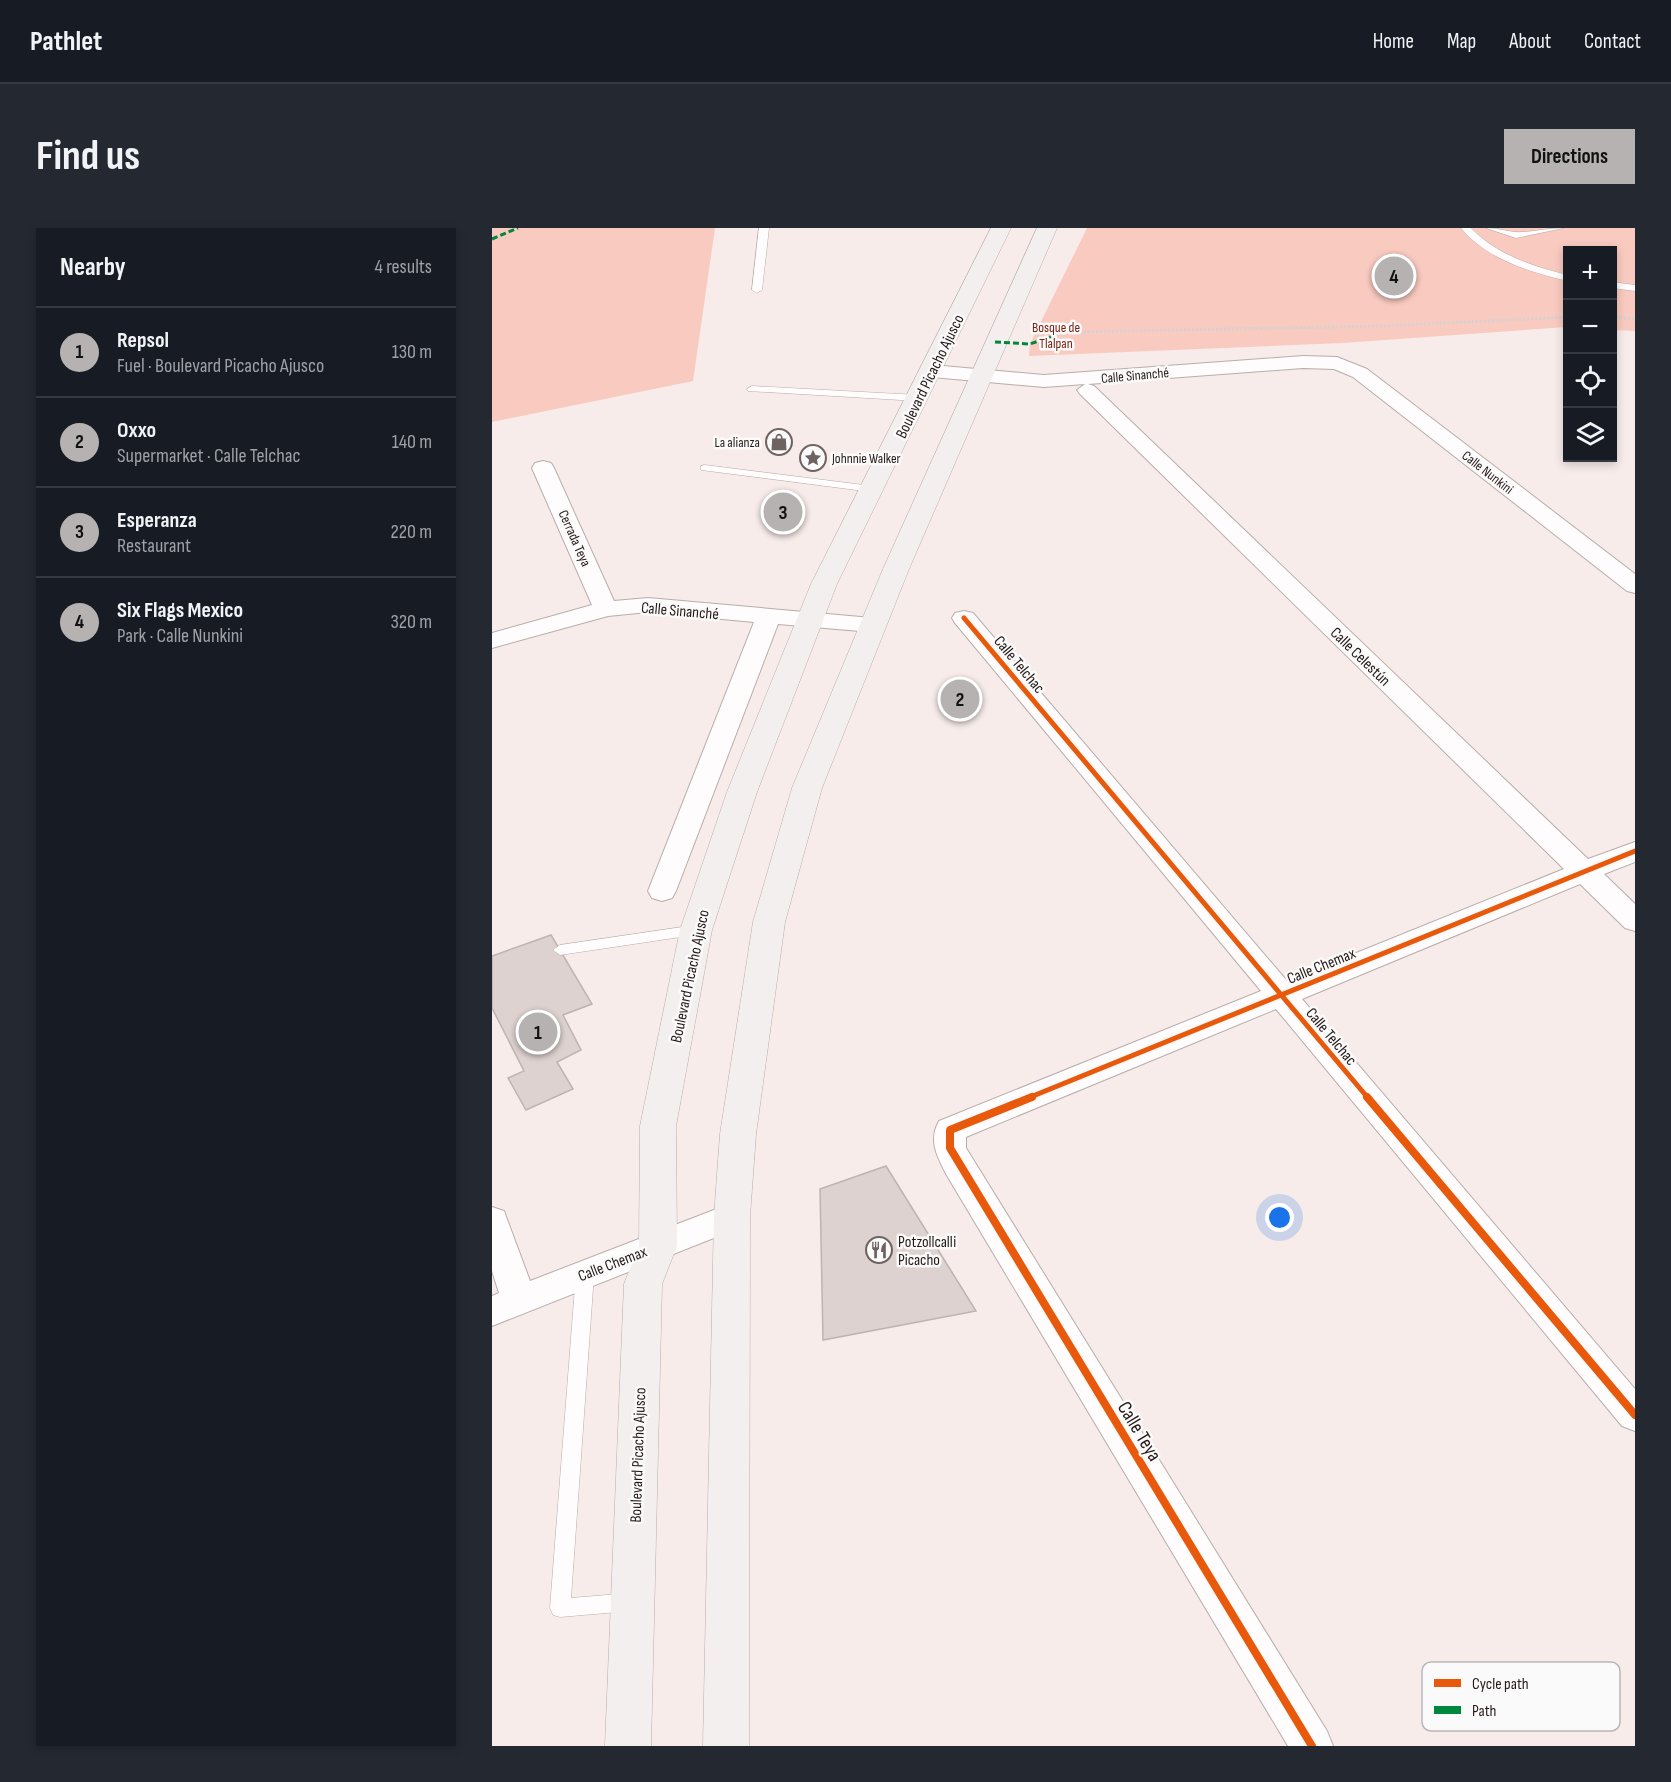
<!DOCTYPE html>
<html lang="en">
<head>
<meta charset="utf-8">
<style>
	body { margin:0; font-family:"Sofia Sans Condensed",sans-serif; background:#242831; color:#f1f3f6 }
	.controls { position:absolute; right:18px; top:18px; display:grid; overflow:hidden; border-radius:0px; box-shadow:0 3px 9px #0003 }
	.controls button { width:54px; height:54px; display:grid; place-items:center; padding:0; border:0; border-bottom:2px solid #363941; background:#171b24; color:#f1f3f6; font:30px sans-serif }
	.you { position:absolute; left:788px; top:990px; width:21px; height:21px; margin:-15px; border:4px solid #fff; border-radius:50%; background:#1a73e8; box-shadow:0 0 0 9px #1a73e833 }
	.badge { display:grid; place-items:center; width:39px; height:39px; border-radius:50%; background:#b6b2b2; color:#111; font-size:20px; font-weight:700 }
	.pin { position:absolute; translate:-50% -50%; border:3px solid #fff; box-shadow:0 2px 6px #0006 }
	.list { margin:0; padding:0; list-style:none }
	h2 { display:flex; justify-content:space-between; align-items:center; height:78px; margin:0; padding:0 24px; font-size:26px }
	h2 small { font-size:20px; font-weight:400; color:#9ea1a6 }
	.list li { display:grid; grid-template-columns:39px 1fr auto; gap:18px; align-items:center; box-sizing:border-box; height:90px; padding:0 24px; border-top:2px solid #363941 }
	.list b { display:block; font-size:22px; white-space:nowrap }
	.list p { margin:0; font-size:20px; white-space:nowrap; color:#9ea1a6 }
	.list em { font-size:20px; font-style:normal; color:#9ea1a6 }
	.icon { flex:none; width:33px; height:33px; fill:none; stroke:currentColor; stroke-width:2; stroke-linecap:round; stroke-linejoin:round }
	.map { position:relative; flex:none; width:1143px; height:1518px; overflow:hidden; border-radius:0px }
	header { display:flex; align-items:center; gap:36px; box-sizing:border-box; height:84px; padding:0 30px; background:#171b24; border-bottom:2px solid #363941 }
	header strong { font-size:28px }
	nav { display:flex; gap:33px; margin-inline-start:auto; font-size:21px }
	.intro { display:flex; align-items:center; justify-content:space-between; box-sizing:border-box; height:144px; padding:0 36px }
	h1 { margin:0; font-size:42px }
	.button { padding:15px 27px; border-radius:0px; background:#b6b2b2; color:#111; font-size:21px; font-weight:700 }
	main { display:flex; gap:36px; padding:0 36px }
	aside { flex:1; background:#171b24; border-radius:0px; box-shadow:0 3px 9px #0003 }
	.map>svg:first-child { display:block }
	.green { fill:#f9cac0 }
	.building { fill:#ddd2cf; stroke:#beb3b1; stroke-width:1.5 }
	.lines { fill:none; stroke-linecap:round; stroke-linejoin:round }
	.service-casing { stroke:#b8adaa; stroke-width:1 }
	.minor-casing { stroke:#b8adaa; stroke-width:2 }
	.secondary-casing { stroke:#b8adaa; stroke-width:1 }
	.path { stroke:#d4d1d0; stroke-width:3; stroke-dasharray:2 2; stroke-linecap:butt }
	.service { fill:#fefcfc; fill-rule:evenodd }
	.minor { fill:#fefcfc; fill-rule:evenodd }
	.secondary { fill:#f4efef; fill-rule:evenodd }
	.quiet { stroke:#00873e; stroke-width:3; stroke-dasharray:6 3; stroke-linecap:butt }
	.cycleway-far1-casing { stroke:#fafafa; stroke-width:9 }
	.cycleway-casing { stroke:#fafafa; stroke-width:11 }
	.cycleway-far1 { stroke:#e8590c; stroke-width:5 }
	.cycleway { stroke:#e8590c; stroke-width:8 }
	.labels { text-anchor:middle; stroke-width:5; stroke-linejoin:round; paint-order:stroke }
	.far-park-label { font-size:14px; fill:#772213; stroke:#fafafa }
	.far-street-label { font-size:14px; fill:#251917; stroke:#fafafa }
	.far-poi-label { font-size:14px; fill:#251917; stroke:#fafafa; text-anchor:end }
	.street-label { font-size:16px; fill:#251917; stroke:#fafafa }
	.poi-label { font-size:16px; fill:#251917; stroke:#fafafa; text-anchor:start }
	.near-street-label { font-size:20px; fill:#251917; stroke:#fafafa }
	.key { fill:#fafafa; stroke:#bab6b6; stroke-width:1.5 }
	.key-label { font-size:16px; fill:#251917 }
</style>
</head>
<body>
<header>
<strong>Pathlet</strong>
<nav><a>Home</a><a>Map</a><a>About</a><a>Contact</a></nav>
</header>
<div class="intro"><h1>Find us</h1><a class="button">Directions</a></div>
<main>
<aside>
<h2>Nearby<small>4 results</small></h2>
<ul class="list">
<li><span class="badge">1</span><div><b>Repsol</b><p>Fuel · Boulevard Picacho Ajusco</p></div><em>130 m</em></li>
<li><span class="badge">2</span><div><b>Oxxo</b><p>Supermarket · Calle Telchac</p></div><em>140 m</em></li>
<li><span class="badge">3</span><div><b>Esperanza</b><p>Restaurant</p></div><em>220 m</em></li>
<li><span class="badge">4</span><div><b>Six Flags Mexico</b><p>Park · Calle Nunkini</p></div><em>320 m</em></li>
</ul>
</aside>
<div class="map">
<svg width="1143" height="1518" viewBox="0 0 1143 1518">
	<rect width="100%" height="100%" fill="#f7ece9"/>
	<g class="green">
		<path d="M0 0H223L201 153 0 194Z"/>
		<path d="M595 0H1143V103L1121 102 1120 22H1076L1075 99 850 115 537 128 538 116Z"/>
	</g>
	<g class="building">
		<path d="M59 707 100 776 71 787 89 822 65 834 81 861 34 882 16 850 32 843 0 780V728Z"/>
		<path d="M394 938 484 1083 331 1112 328 961Z"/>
	</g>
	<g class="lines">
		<defs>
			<g id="service">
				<path d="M267 0H277L270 62 265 65 260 62Z"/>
				<path d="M969 0H979C1003 26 1042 39 1076 47V53C1038 44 994 31 969 0Z"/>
				<path d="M994 0C1005 0 1013 3 1023 4 1034 5 1057 0 1072 0L1024 10Z"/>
				<path d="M1120 54 1143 57V63L1120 60Z"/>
				<path d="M260 158 426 167 431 170 426 173 256 163 255 161Z"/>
				<path d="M213 237 380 258 386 261 380 264 209 242V238Z"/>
				<path d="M204 697 209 698 211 702 209 706 68 727 61 722 68 717Z"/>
				<path d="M93 1039 99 1041 102 1046 79 1370 138 1365 145 1367 148 1374 145 1381 138 1383 68 1389 61 1387 58 1380 84 1046 87 1041Z"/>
			</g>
			<g id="minor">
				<path d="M811 128 845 129 875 141 1143 346V365L1135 363 861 149 842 141 811 140 596 156 602 158 1096 631 1143 614V634L1112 646 1143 676V703L1133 700 1088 656 810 771 1143 1161V1203L1130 1198 784 781 474 909V920L835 1503 841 1518H796L454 946C445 928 436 912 447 893L769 763 463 395 460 390 463 385 472 383 481 385 795 753 1072 641 588 166 585 162 593 156 552 159 440 149 433 147 430 143 433 139 440 137 552 147Z"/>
				<path d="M51 233 59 235 62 240 122 373 156 370 380 390 389 392 392 397 389 402 380 404 286 396 184 663 180 670 170 673 160 670 156 663 262 394 156 384 116 388 0 420V405L100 377 40 240 43 235Z"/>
				<path d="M240 975 252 978 257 988 252 998 0 1098V1068L7 1065 0 1043V979L12 983 38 1053Z"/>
			</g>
			<g id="secondary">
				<path d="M499 0H519L345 356 265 564 220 702 184 898 185 1018 170 1056 159 1518H113L132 1056 147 1018 148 898 188 702 235 564 319 356Z"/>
				<path d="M545 0H565L417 341 330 560 293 694 264 906 258 988 257 1518H211L222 988 228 906 261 694 300 560 391 341Z"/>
			</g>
		</defs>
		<use href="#service" class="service-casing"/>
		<use href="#minor" class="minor-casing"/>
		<use href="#secondary" class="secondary-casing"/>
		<g class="path">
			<path d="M1120 89 1143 91"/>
			<path d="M564 107 579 104 890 98 1076 89"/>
		</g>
		<use href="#service" class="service"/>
		<use href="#minor" class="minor"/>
		<use href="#secondary" class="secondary"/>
		<g class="quiet">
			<path d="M0 11 26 0"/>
			<path d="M503 114 538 116 564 107"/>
		</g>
		<defs>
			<g id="cycleway-far1">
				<path d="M472 390 876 870"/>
				<path d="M536 870 1143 623"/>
			</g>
			<g id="cycleway">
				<path d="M540 869 458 902V920L820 1518"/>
				<path d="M875 869 1143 1187"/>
			</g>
		</defs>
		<use href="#cycleway-far1" class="cycleway-far1-casing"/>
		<use href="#cycleway" class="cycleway-casing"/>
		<use href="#cycleway-far1" class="cycleway-far1"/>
		<use href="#cycleway" class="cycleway"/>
	</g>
	<defs>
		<symbol id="shop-ring" viewBox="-11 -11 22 22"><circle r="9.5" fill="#fafafa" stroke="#6e6360" stroke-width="1.5"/><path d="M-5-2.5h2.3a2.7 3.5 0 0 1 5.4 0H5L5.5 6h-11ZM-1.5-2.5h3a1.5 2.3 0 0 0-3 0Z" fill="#6e6360"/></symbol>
		<symbol id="sight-ring" viewBox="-11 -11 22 22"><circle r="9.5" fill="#fafafa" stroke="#6e6360" stroke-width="1.5"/><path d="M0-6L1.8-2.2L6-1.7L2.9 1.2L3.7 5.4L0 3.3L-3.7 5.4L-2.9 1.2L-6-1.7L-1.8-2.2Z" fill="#6e6360"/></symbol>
		<symbol id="restaurant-ring" viewBox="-11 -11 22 22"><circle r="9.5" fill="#fafafa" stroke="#6e6360" stroke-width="1.5"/><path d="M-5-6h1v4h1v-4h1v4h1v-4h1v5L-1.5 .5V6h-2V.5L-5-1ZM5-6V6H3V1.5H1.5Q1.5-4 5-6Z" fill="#6e6360"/></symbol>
	</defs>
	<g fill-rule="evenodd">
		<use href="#shop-ring" x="272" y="199" width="30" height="30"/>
		<use href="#sight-ring" x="306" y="215" width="30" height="30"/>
		<use href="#restaurant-ring" x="372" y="1007" width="30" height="30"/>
	</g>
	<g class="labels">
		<g class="far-park-label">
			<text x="564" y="104">Bosque de<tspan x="564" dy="16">Tlalpan</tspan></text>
		</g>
		<g class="far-street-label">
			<text transform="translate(643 147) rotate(-5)" y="5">Calle Sinanché</text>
			<text transform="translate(996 244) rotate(38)" y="5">Calle Nunkini</text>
			<text transform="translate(83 310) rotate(66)" y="5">Cerrada Teya</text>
		</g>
		<g class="far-poi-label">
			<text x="268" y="219">La alianza</text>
			<text x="340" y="235" text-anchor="start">Johnnie Walker</text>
		</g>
		<g class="street-label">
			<text transform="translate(437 148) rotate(-64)" y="6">Boulevard Picacho Ajusco</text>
			<text transform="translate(188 382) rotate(5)" y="6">Calle Sinanché</text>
			<text transform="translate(869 428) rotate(44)" y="6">Calle Celestún</text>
			<text transform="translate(528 436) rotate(50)" y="6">Calle Telchac</text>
			<text transform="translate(829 737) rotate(-22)" y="6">Calle Chemax</text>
			<text transform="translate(197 748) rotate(-78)" y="6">Boulevard Picacho Ajusco</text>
			<text transform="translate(840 808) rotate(50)" y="6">Calle Telchac</text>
			<text transform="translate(120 1035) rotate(-21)" y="6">Calle Chemax</text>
			<text transform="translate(145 1227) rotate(-88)" y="6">Boulevard Picacho Ajusco</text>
		</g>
		<g class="poi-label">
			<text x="406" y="1019">Potzollcalli<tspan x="406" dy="18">Picacho</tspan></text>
		</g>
		<g class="near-street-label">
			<text transform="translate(648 1203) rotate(59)" y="7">Calle Teya</text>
		</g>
	</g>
	<rect x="930" y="1434" width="198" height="69" rx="9" class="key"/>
	<rect x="942" y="1451" width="27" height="8" fill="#e8590c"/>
	<rect x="942" y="1478" width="27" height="8" fill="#00873e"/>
	<g class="key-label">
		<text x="980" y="1461">Cycle path</text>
		<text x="980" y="1488">Path</text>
	</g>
</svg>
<div class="controls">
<button>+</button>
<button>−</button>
<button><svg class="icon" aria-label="locate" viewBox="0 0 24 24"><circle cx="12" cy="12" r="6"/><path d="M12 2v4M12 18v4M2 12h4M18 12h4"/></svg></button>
<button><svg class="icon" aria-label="layers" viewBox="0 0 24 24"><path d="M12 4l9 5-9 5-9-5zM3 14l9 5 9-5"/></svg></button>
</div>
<div class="you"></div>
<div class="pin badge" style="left:46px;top:804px">1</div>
<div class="pin badge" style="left:468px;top:471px">2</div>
<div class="pin badge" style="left:291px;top:284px">3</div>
<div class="pin badge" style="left:902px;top:48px">4</div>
</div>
</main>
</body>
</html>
